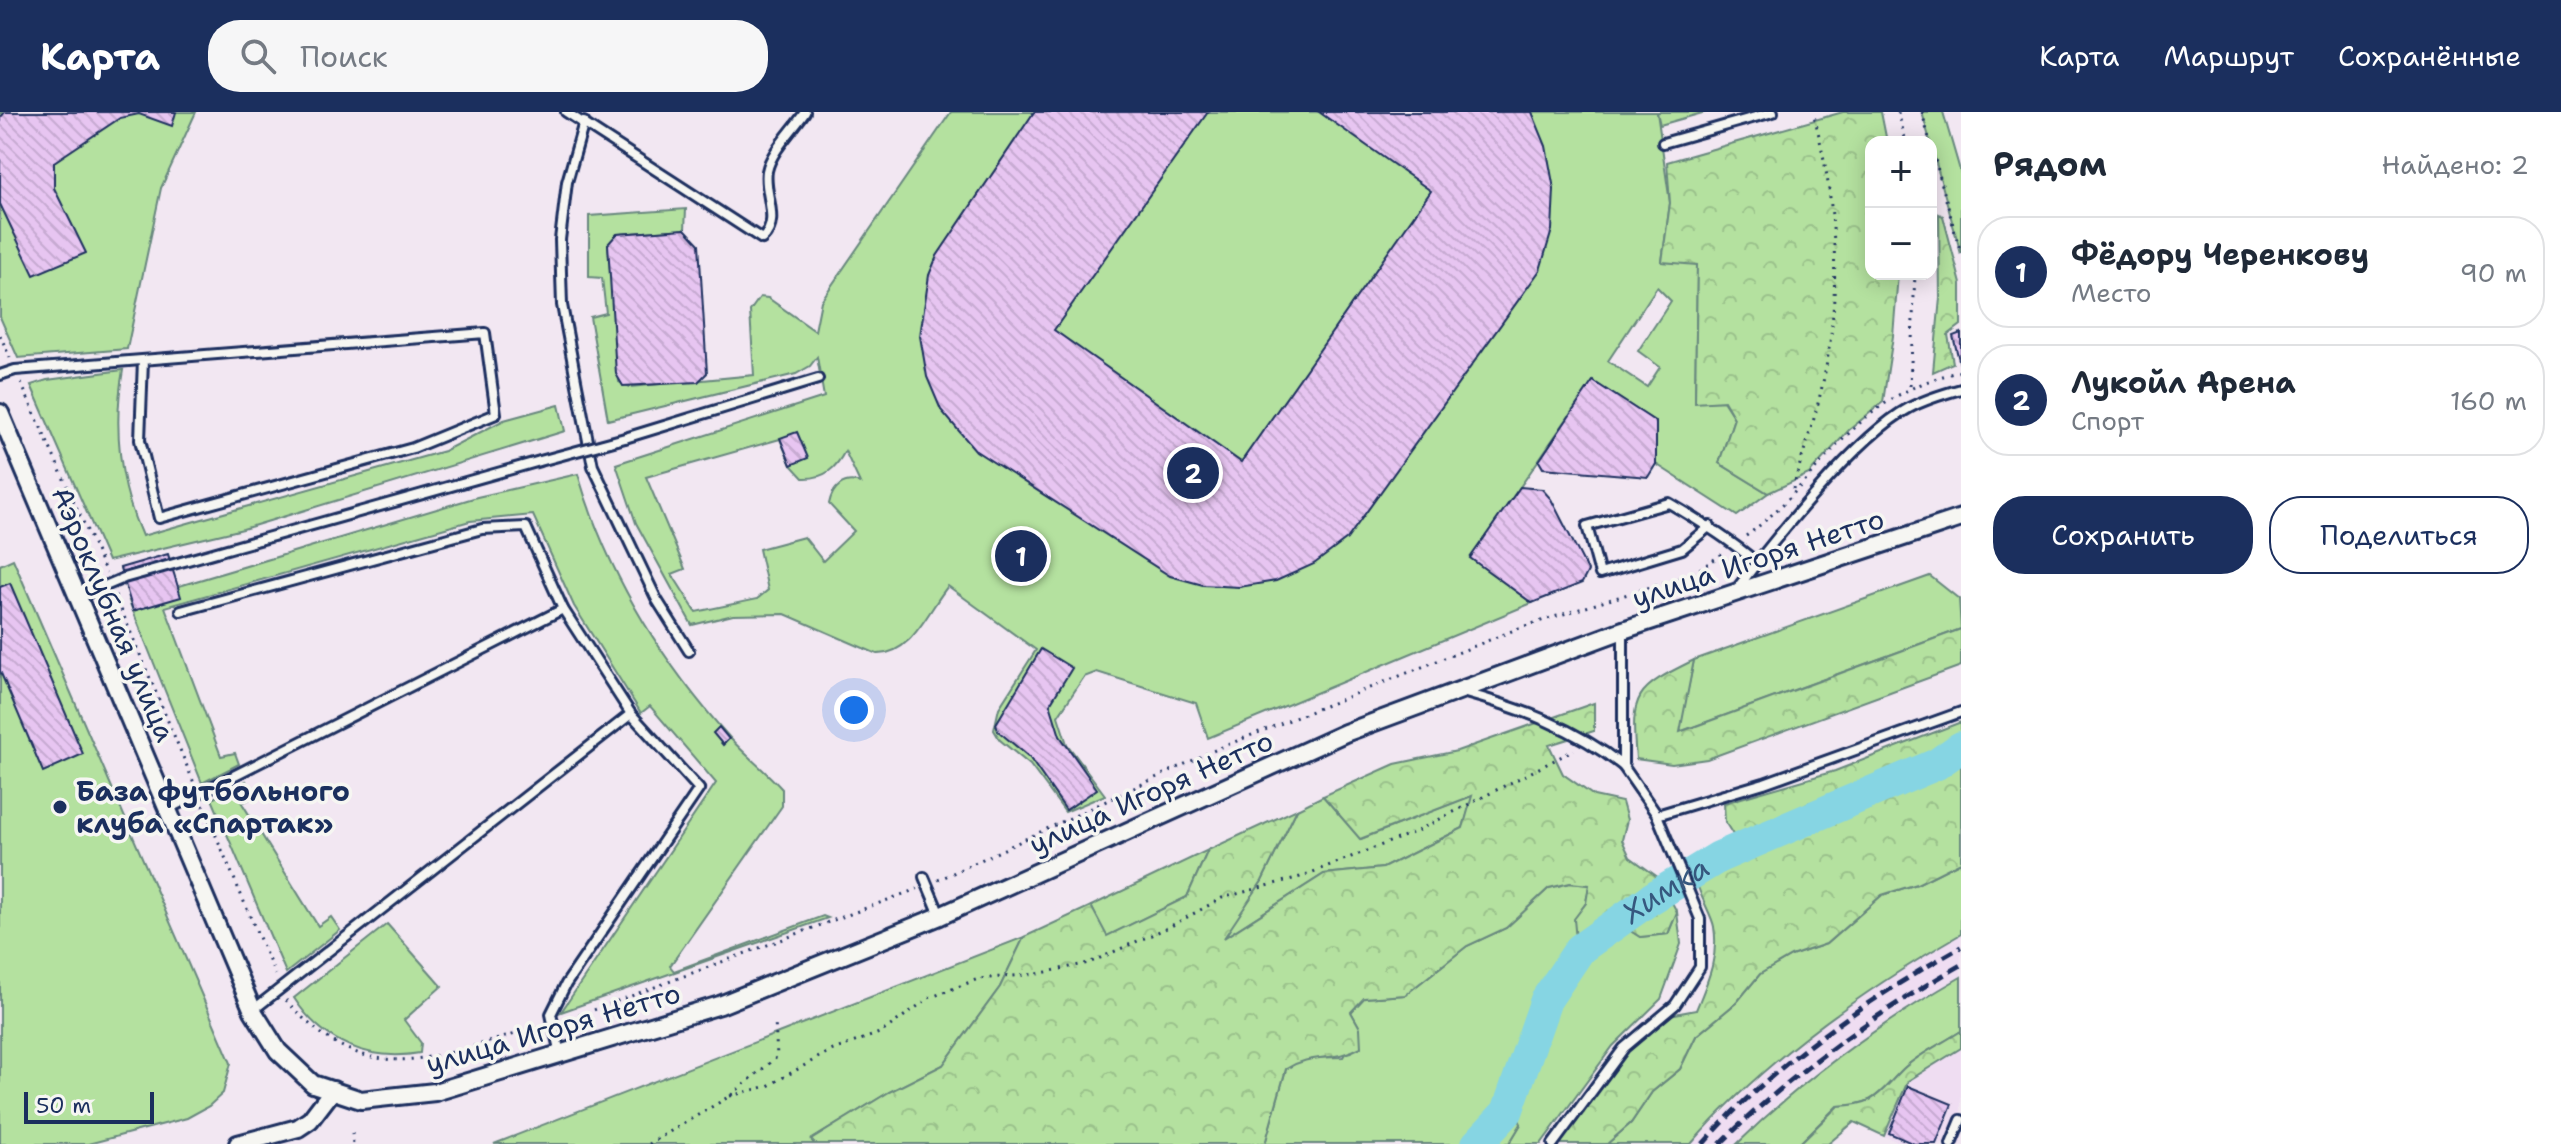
<!DOCTYPE html>
<html lang="ru">
<head>
<meta charset="utf-8">
<style>
	body { margin:0; font-family:"Shantell Sans",sans-serif; background:#f6f6f7; color:#1f2937 }
	.controls { position:absolute; right:24px; top:24px; display:grid; overflow:hidden; border-radius:16px; box-shadow:0 4px 20px #0003 }
	.controls button { width:72px; height:72px; display:grid; place-items:center; padding:0; border:0; border-bottom:2px solid #e0e1e3; background:#fff; color:#1f2937; font:40px sans-serif }
	.scale { position:absolute; left:24px; bottom:20px; width:130px; box-sizing:border-box; padding-left:8px; border:4px solid #1b2f5e; border-top:0; font-size:22px; line-height:28px; white-space:nowrap; color:#1b2f5e; -webkit-text-stroke:6px #f6f6f2; paint-order:stroke }
	.you { position:absolute; left:854px; top:598px; width:28px; height:28px; margin:-20px; border:6px solid #fff; border-radius:50%; background:#1a73e8; box-shadow:0 0 0 12px #1a73e833 }
	.badge { display:grid; place-items:center; width:52px; height:52px; border-radius:50%; background:#1b2f5e; color:#fff; font-size:26px; font-weight:700 }
	.pin { position:absolute; translate:-50% -50%; border:4px solid #fff; box-shadow:0 2px 8px #0006 }
	.list { margin:0; padding:0; list-style:none }
	h2 { display:flex; justify-content:space-between; align-items:center; height:104px; margin:0; padding:0 32px; font-size:34px }
	h2 small { font-size:26px; font-weight:400; color:#747a83 }
	.list li { display:grid; grid-template-columns:52px 1fr auto; gap:24px; align-items:center; box-sizing:border-box; height:112px; margin:0 16px 16px; padding:0 16px; border:2px solid #e0e1e3; border-radius:32px }
	.list b { display:block; font-size:30px; white-space:nowrap }
	.list p { margin:0; font-size:26px; white-space:nowrap; color:#747a83 }
	.list em { font-size:26px; font-style:normal; color:#747a83 }
	.actions { display:flex; gap:16px; padding:24px 32px }
	.actions a { flex:1; padding:18px 0; border:2px solid #1b2f5e; border-radius:32px; text-align:center; font-size:28px; color:#1b2f5e }
	.actions .main { background:#1b2f5e; color:#fff }
	.icon { flex:none; width:44px; height:44px; fill:none; stroke:currentColor; stroke-width:2; stroke-linecap:round; stroke-linejoin:round }
	.map { position:relative; flex:none; width:1961px; height:1032px; overflow:hidden }
	header { display:flex; align-items:center; gap:48px; box-sizing:border-box; height:112px; padding:0 40px; background:#1b2f5e; color:#fff }
	header strong { font-size:38px }
	nav { display:flex; gap:44px; margin-inline-start:auto; font-size:28px }
	.search { width:560px; height:72px; background:#f6f6f7; display:flex; align-items:center; gap:20px; box-sizing:border-box; padding:0 28px; border-radius:32px; color:#747a83; font-size:30px }
	main { display:flex }
	aside { flex:1; background:#fff }
	.map>svg:first-child { display:block }
	.built { fill:#efddf2 }
	.green { fill:#b4e19f; stroke:#68887e; stroke-width:2; fill-rule:evenodd }
	.forest { fill:url(#forest-crowns); stroke:#68887e; stroke-width:2 }
	.lines { fill:none; stroke-linecap:round; stroke-linejoin:round }
	.river { stroke:#86d5e3; stroke-width:32 }
	.building { fill:url(#building-back-hatch); stroke:#1b2f5e; stroke-width:2 }
	.service-casing { stroke:#1b2f5e; stroke-width:14 }
	.minor-casing { stroke:#1b2f5e; stroke-width:22 }
	.path { stroke:#1b2f5e; stroke-width:3; stroke-dasharray:2 6; stroke-linecap:butt }
	.service { stroke:#f6f6f2; stroke-width:8 }
	.minor { stroke:#f6f6f2; stroke-width:16 }
	.rail { stroke:#1b2f5e; stroke-width:5; stroke-dasharray:12 6; stroke-linecap:butt }
	.service-bridge-casing { stroke:#1b2f5e; stroke-width:14; stroke-linecap:butt }
	.service-bridge { stroke:#f6f6f2; stroke-width:8 }
	.poi-dot { fill:#1b2f5e; stroke:#f6f6f2; stroke-width:3 }
	.labels { text-anchor:middle; stroke-width:7; stroke-linejoin:round; paint-order:stroke }
	.street-label { font-size:28px; fill:#1b2f5e; stroke:#f6f6f2 }
	.poi-label { font-size:28px; font-weight:bold; fill:#1b2f5e; stroke:#f6f6f2; text-anchor:start }
	.water-label { font-size:30px; font-style:italic; fill:#36587f; stroke:#f6f6f2 }
</style>
</head>
<body>
<header>
<strong>Карта</strong>
<div class="search"><svg class="icon" aria-label="search" viewBox="0 0 24 24"><circle cx="10" cy="10" r="6"/><path d="M15 15l6 6"/></svg>Поиск</div>
<nav><a>Карта</a><a>Маршрут</a><a>Сохранённые</a></nav>
</header>
<main>
<div class="map">
<svg width="1961" height="1032" viewBox="0 0 1961 1032">
	<defs>
		<pattern id="forest-crowns" width="20" height="18" patternUnits="userSpaceOnUse" patternTransform="scale(2)"><rect width="20" height="18" fill="#b4e19f"/><path d="M2 6a3 3 0 1 1 6 0M12 15a3 3 0 1 1 6 0" fill="none" stroke="#9ac18b"/></pattern>
		<pattern id="building-back-hatch" width="6" height="6" patternUnits="userSpaceOnUse" patternTransform="scale(2)"><rect width="6" height="6" fill="#e7c5f1"/><path d="M-1 5l2 2M0 0l6 6M5-1l2 2" fill="none" stroke="#c6aad1"/></pattern>
	</defs>
	<rect width="100%" height="100%" fill="#f2e7f2"/>
	<filter id="ink" filterUnits="userSpaceOnUse"><feTurbulence type="fractalNoise" baseFrequency=".0125" numOctaves="2"/><feDisplacementMap in="SourceGraphic" scale="16" xChannelSelector="R" yChannelSelector="G"/><feConvolveMatrix kernelMatrix="1 2 1 2 8 2 1 2 1" color-interpolation-filters="sRGB"/></filter>
	<g filter="url(#ink)">
		<g class="built">
			<path d="M1961 822V865L1855 932 1787 982 1737 1032H1691L1770 955 1836 903 1910 851Z"/>
			<path d="M1961 936V1032H1903L1884 1024 1908 969Z"/>
		</g>
		<g class="green">
			<path d="M0 0H196L161 76 127 237 18 246 0 205Z"/>
			<path d="M951 0H1657L1670 91 1662 149 1697 152 1695 290 1723 289 1734 306 1719 351 1768 381 1737 404 1656 352V310L1593 269 1471 446 1532 491 1208 626 1196 591 1097 560 1084 565 1058 604 1067 632 1105 683 1065 700 1030 653 1000 628 994 618 999 596 1036 538 948 474C928 498 912 543 877 542L785 502 733 503 692 513 636 411 616 352 824 285 817 245 810 254 796 262 608 308 590 205 606 201 602 166 589 165V104L686 97 685 117 617 122 608 132 619 270 630 275 754 263 750 199 760 185 768 186 815 219 821 189ZM1657 175 1671 189 1638 239 1660 255 1647 275 1608 249ZM780 327 791 353 803 366C825 367 836 356 845 339L860 371C844 365 832 376 829 392L854 419 823 449 804 425 759 437 768 478 757 487 696 500 672 462 685 457 646 365Z"/>
			<path d="M1922 0H1943L1961 62V142Z"/>
			<path d="M123 258C113 313 119 373 142 424L444 339 504 308 559 293 565 319 243 417 108 449 31 273 47 268Z"/>
			<path d="M578 362C607 461 661 549 730 626 746 644 766 659 782 677V694L670 854 674 859 823 804 828 806 561 900 716 671 650 594 641 601 574 494 533 403 470 409 165 495 221 644 235 641 239 652 202 671 129 489 477 385Z"/>
			<path d="M13 447 231 951 223 981 209 994 187 1006 88 1032H0V453Z"/>
			<path d="M1930 464 1959 487 1961 517 1679 620 1694 548Z"/>
			<path d="M246 669 253 685 242 691 318 814 331 805 340 818 286 861 212 687Z"/>
			<path d="M1473 683 1463 716 1383 756 1324 762 1222 827 1262 769 1297 697 1323 684 1361 727Z"/>
			<path d="M1208 738 1187 785 1106 825 1091 794Z"/>
			<path d="M1961 750V822C1864 878 1765 947 1691 1032H1607L1631 1011 1652 980 1680 957 1696 924 1737 890 1760 862 1791 844 1826 832 1882 783 1917 772Z"/>
			<path d="M1569 771 1589 773 1586 791 1575 807 1577 827 1607 804 1640 825 1668 822 1677 800 1681 832 1661 887 1613 934 1541 1032H1509L1521 1012 1507 1000 1477 1032H1265L1286 957 1303 946 1343 945 1360 916 1351 900 1364 886 1405 883 1467 834 1506 816 1549 776Z"/>
			<path d="M387 812 442 874 404 908 421 931 420 941C369 950 322 930 294 886Z"/>
			<path d="M1024 825 1000 875 943 953 889 980 811 1028 815 1032H494Z"/>
			<path d="M1961 865V919C1943 931 1919 942 1903 957 1878 982 1876 993 1837 994L1799 1032H1737C1804 966 1879 912 1961 865Z"/>
		</g>
		<g class="forest">
			<path d="M1657 0H1706L1660 13Z"/>
			<path d="M1843 0H1881L1887 30H1871V162H1898L1893 224 1883 290 1849 318 1809 362 1768 381 1719 351 1734 306 1724 289 1695 291 1697 153 1662 150 1670 91 1667 50Z"/>
			<path d="M1939 102 1943 104 1961 172V213L1948 223 1953 251 1933 260 1940 186Z"/>
			<path d="M1961 517V554L1707 647 1672 652 1636 647C1630 581 1635 577 1694 548L1680 620Z"/>
			<path d="M1594 591V619L1549 633 1563 662 1594 684 1622 690 1627 708 1622 728 1630 745 1659 766 1677 800 1668 822 1640 825 1607 804 1576 828 1574 807 1586 791 1589 773 1570 771 1549 776 1506 816 1467 834 1405 883 1364 886 1351 900 1360 916 1361 935C1332 951 1313 940 1286 957L1265 1032H815L811 1028 889 980 943 953 1000 875 1024 825 1091 794 1107 824 1187 785 1208 738 1297 697 1262 769 1224 826 1324 762 1383 756 1463 716 1472 684 1360 727 1323 684 1395 652 1457 639Z"/>
			<path d="M1961 610V750L1917 772 1882 783 1826 832 1791 844 1760 862 1737 890 1696 924 1680 957 1652 980 1631 1011 1607 1032H1556L1625 942 1664 904 1696 898C1707 871 1719 846 1714 815 1712 798 1679 757 1704 742 1711 738 1724 737 1733 734L1735 726 1725 710 1724 691 1835 659Z"/>
			<path d="M1961 919V936L1908 969 1884 1024 1854 1010 1828 1032H1799L1838 994C1877 993 1878 982 1903 957 1919 942 1943 931 1961 919Z"/>
			<path d="M1511 987 1521 1012 1509 1032H1477L1507 1000Z"/>
		</g>
		<g class="lines">
			<path class="river" id="s1" d="M1477 1032 1507 1000 1546 888 1580 837 1652 786 1719 745 1937 652 1961 635"/>
		</g>
		<g class="building">
			<path d="M5 0H176L172 14 139 2 120 6 54 50V76L86 141 34 163 0 92V6Z"/>
			<path d="M1034 0H1208L1054 218 1241 350 1431 79 1319 0H1532L1546 34 1554 77 1552 118 1540 158 1347 427 1314 452 1276 469 1239 475 1203 473 1170 464 976 339 941 298 927 265 920 224 929 163 937 144Z"/>
			<path d="M685 117 699 132 707 261 698 270 623 274 616 262 608 132 617 122Z"/>
			<path d="M1961 221V252H1960L1953 224Z"/>
			<path d="M1593 269 1656 310V352L1648 365 1543 356 1539 349Z"/>
			<path d="M797 320 808 346 791 353 780 326Z"/>
			<path d="M1520 375 1542 377 1551 387 1588 459 1582 471 1532 491 1470 446Z"/>
			<path d="M168 442 181 485 133 499 120 456Z"/>
			<path d="M10 471 83 642 43 660 0 559V475Z"/>
			<path d="M1041 537 1072 556 1050 592 1060 624 1097 677 1066 698 1029 645 998 619 996 612Z"/>
			<path d="M719 615 729 627 723 633 713 621Z"/>
			<path d="M1908 974 1952 992 1936 1032H1914L1889 1021Z"/>
		</g>
		<g class="lines">
			<defs>
				<g id="service">
					<path d="M566 0 762 127C782 109 763 82 767 59 771 39 794 17 805 0"/>
					<path d="M584 10 567 70 560 128 562 193 577 273 593 354 657 488 689 539"/>
					<path d="M1663 31 1773 0"/>
					<path d="M0 263 15 258 485 221 496 302 413 336 159 406 140 328 143 248"/>
					<path d="M625 326 818 267"/>
					<path d="M1710 414 1682 437 1600 462 1587 414 1669 391C1700 409 1729 427 1756 450"/>
					<path d="M1736 478C1773 429 1857 324 1909 296 1926 287 1943 282 1961 277"/>
					<path d="M79 485 124 466 540 349"/>
					<path d="M181 499 482 417 526 415 563 497 631 602 699 677 566 872 551 902 560 942"/>
					<path d="M1462 580C1520 596 1575 616 1623 654"/>
					<path d="M168 697 563 497"/>
					<path d="M1657 703 1764 671 1961 600"/>
					<path d="M924 765 940 803"/>
					<path d="M253 898 631 602"/>
					<path d="M1553 1032 1624 936 1675 893 1700 855V807L1657 703 1623 654V518"/>
					<path d="M1951 1032 1961 1008"/>
				</g>
				<g id="minor">
					<path d="M0 301 253 899 278 939 313 972 361 988 435 980 720 893 940 804 1345 621 1623 518 1961 406"/>
					<path d="M238 1032 298 1016 310 1008 333 978"/>
				</g>
			</defs>
			<use href="#service" class="service-casing"/>
			<use href="#minor" class="minor-casing"/>
			<g class="path">
				<path d="M1898 0 1906 30"/>
				<path d="M1922 0 1930 30"/>
				<path d="M1931 33 1961 142"/>
				<path d="M0 223 10 246"/>
				<path d="M21 271 106 461"/>
				<path d="M1910 274 1915 162"/>
				<path d="M1793 377C1800 349 1810 323 1817 295 1843 198 1839 96 1813 0"/>
				<path d="M1746 424C1829 362 1846 287 1961 259"/>
				<path d="M115 483 194 671"/>
				<path d="M203 693 275 863"/>
				<path d="M938 768 1217 637 1522 515 1692 462 1724 441"/>
				<path d="M286 888C369 984 437 942 541 915"/>
				<path d="M564 909 917 777"/>
				<path d="M730 984 768 974 828 940 882 920 929 886 978 867 1037 862 1089 851 1171 814 1222 786 1300 765 1415 720 1574 638"/>
				<path d="M352 1021 353 1032"/>
				<path d="M649 1032 730 984 777 945 775 909"/>
			</g>
			<use href="#service" class="service"/>
			<use href="#minor" class="minor"/>
			<g class="rail">
				<path d="M1703 1032C1773 952 1869 886 1961 835"/>
				<path d="M1720 1032C1791 962 1874 902 1961 853"/>
			</g>
			<defs>
				<path id="service-bridge" d="M540 349 625 326"/>
			</defs>
			<use href="#service-bridge" class="service-bridge-casing"/>
			<use href="#service-bridge" class="service-bridge"/>
		</g>
	</g>
	<circle class="poi-dot" cx="60" cy="695" r="8"/>
	<g class="labels">
		<g class="street-label">
			<text transform="translate(1758 446) rotate(-18)" y="10">улица Игоря Нетто</text>
			<text transform="translate(114 502) rotate(67)" y="10">Аэроклубная улица</text>
			<text transform="translate(1151 680) rotate(-24)" y="10">улица Игоря Нетто</text>
			<text transform="translate(553 916) rotate(-16)" y="10">улица Игоря Нетто</text>
		</g>
		<g class="poi-label">
			<text x="76" y="689">База футбольного<tspan x="76" dy="32">клуба «Спартак»</tspan></text>
		</g>
		<g class="water-label">
			<text dy="10" stroke="none"><textPath href="#s1" startOffset="328">Химка</textPath></text>
		</g>
	</g>
</svg>
<div class="controls">
<button>+</button>
<button>−</button>
</div>
<div class="scale">50 m</div>
<div class="you"></div>
<div class="pin badge" style="left:1021px;top:444px">1</div>
<div class="pin badge" style="left:1193px;top:361px">2</div>
</div>
<aside>
<h2>Рядом<small>Найдено: 2</small></h2>
<ul class="list">
<li><span class="badge">1</span><div><b>Фёдору Черенкову</b><p>Место</p></div><em>90 m</em></li>
<li><span class="badge">2</span><div><b>Лукойл Арена</b><p>Спорт</p></div><em>160 m</em></li>
</ul>
<div class="actions"><a class="main">Сохранить</a><a>Поделиться</a></div>
</aside>
</main>
</body>
</html>
